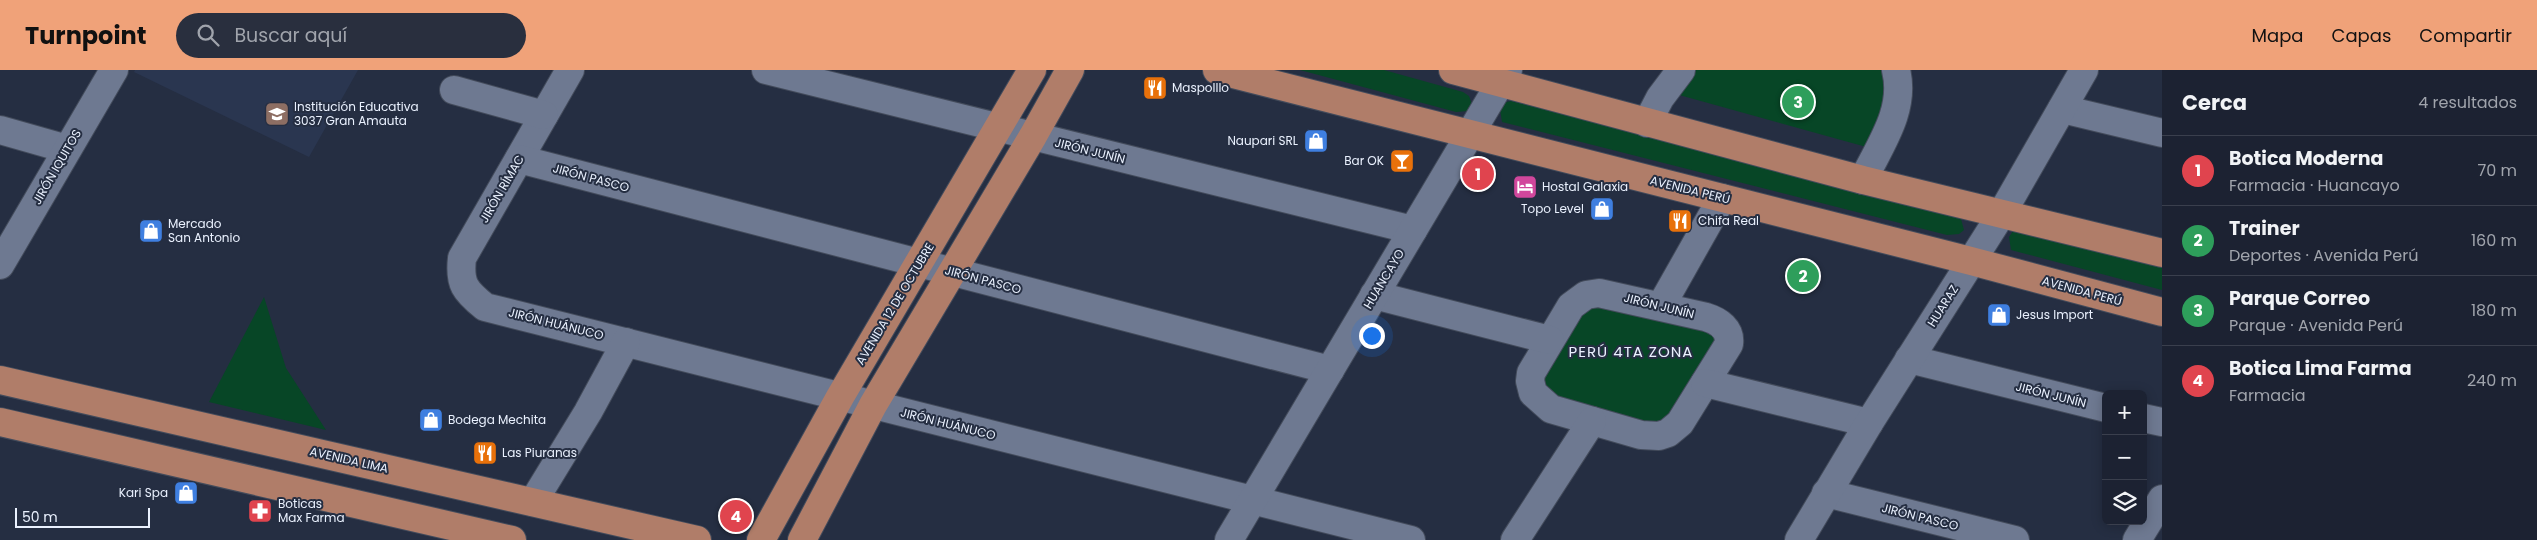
<!DOCTYPE html>
<html lang="es">
<head>
<meta charset="utf-8">
<style>
	body { margin:0; font-family:Poppins,sans-serif; background:#292f3e; color:#f1f3f6 }
	.controls { position:absolute; right:15px; bottom:15px; display:grid; overflow:hidden; border-radius:8px; box-shadow:0 2px 12px #0003 }
	.controls button { width:45px; height:45px; display:grid; place-items:center; padding:0; border:0; border-bottom:1px solid #3a3f4d; background:#1c2232; color:#f1f3f6; font:25px sans-serif }
	.scale { position:absolute; left:15px; bottom:12px; width:135px; box-sizing:border-box; padding-left:5px; border:2px solid #eaf1fe; border-top:0; font-size:14px; line-height:18px; white-space:nowrap; color:#eaf1fe; -webkit-text-stroke:4px #252e42; paint-order:stroke }
	.you { position:absolute; left:1371px; top:265px; width:18px; height:18px; margin:-12px; border:4px solid #fff; border-radius:50%; background:#1a73e8; box-shadow:0 0 0 8px #1a73e833 }
	.badge { display:grid; place-items:center; width:32px; height:32px; border-radius:50%; background:#f0a279; color:#fff; font-size:16px; font-weight:700 }
	.pin { position:absolute; translate:-50% -50%; border:2px solid #fff; box-shadow:0 1px 5px #0006 }
	.list { margin:0; padding:0; list-style:none }
	h2 { display:flex; justify-content:space-between; align-items:center; height:65px; margin:0; padding:0 20px; font-size:21px }
	h2 small { font-size:16px; font-weight:400; color:#a0a4ac }
	.list li { display:grid; grid-template-columns:32px 1fr auto; gap:15px; align-items:center; box-sizing:border-box; height:70px; padding:0 20px; border-top:1px solid #3a3f4d }
	.list b { display:block; font-size:19px; white-space:nowrap }
	.list p { margin:0; font-size:16px; white-space:nowrap; color:#a0a4ac }
	.list em { font-size:16px; font-style:normal; color:#a0a4ac }
	.icon { flex:none; width:28px; height:28px; fill:none; stroke:currentColor; stroke-width:2; stroke-linecap:round; stroke-linejoin:round }
	.map { position:relative; flex:none; width:2162px; height:470px; overflow:hidden }
	header { display:flex; align-items:center; gap:30px; box-sizing:border-box; height:70px; padding:0 25px; background:#f0a279; color:#111 }
	header strong { font-size:24px }
	nav { display:flex; gap:28px; margin-inline-start:auto; font-size:18px }
	.search { width:350px; height:45px; background:#292f3e; display:flex; align-items:center; gap:12px; box-sizing:border-box; padding:0 18px; border-radius:28px; color:#a0a4ac; font-size:19px }
	main { display:flex }
	aside { flex:1; background:#1c2232 }
	.map>svg:first-child { display:block }
	.built { fill:#2a3650 }
	.green { fill:#074626 }
	.lines { fill:none; stroke-linecap:round; stroke-linejoin:round }
	.minor-casing { stroke:#434b5b; stroke-width:30 }
	.major-casing { stroke:#434b5b; stroke-width:30 }
	.minor { stroke:#6e7991; stroke-width:28 }
	.major { stroke:#b07d69; stroke-width:28 }
	.labels { text-anchor:middle; stroke-width:4; stroke-linejoin:round; paint-order:stroke }
	.poi-label { font-size:12px; fill:#eaf1fe; stroke:#252e42; text-anchor:start }
	.street-label { font-size:12px; fill:#eaf1fe; stroke:#252e42 }
	.quarter-label { font-size:15px; letter-spacing:1px; fill:#eaf1fe; stroke:#252e42 }
</style>
</head>
<body>
<header>
<strong>Turnpoint</strong>
<div class="search"><svg class="icon" aria-label="search" viewBox="0 0 24 24"><circle cx="10" cy="10" r="6"/><path d="M15 15l6 6"/></svg>Buscar aquí</div>
<nav><a>Mapa</a><a>Capas</a><a>Compartir</a></nav>
</header>
<main>
<div class="map">
<svg width="2162" height="470" viewBox="0 0 2162 470">
	<rect width="100%" height="100%" fill="#252e42"/>
	<path class="built" d="M135 0H358L309 87 134 2Z"/>
	<g class="green">
		<path d="M1300 0H1384L1463 22 1469 26 1473 37 1468 41 1456 42Z"/>
		<path d="M1690 0H1887L1891 9 1870 78 1672 23Z"/>
		<path d="M1511 31 1955 145 1961 149 1964 160 1959 164 1947 165 1502 52 1500 39 1503 33Z"/>
		<path d="M2021 159 2162 197V220L2011 180 2009 167 2013 161Z"/>
		<path d="M264 227 286 298 326 360 209 332Z"/>
		<path d="M1594 232 1714 261 1720 269 1670 349 1656 356 1545 324 1539 314 1582 239Z"/>
	</g>
	<g class="lines">
		<defs>
			<g id="minor">
				<path d="M570 0 462 188C459 214 465 221 485 237L1411 470"/>
				<path d="M766 0 1413 160"/>
				<path d="M454 20 544 45"/>
				<path d="M2062 39 2162 63"/>
				<path d="M1647 53 1660 28 1681 0"/>
				<path d="M0 60 67 79"/>
				<path d="M519 89 1330 300"/>
				<path d="M1863 110C1880 75 1906 40 1896 0"/>
				<path d="M0 195 114 0"/>
				<path d="M1599 223 1706 247C1719 251 1731 259 1729 274L1680 353 1668 363 1659 366 1641 365 1551 339 1533 323 1530 311 1531 303 1571 236 1586 225Z"/>
				<path d="M1374 225 1550 270"/>
				<path d="M1661 236 1722 128"/>
				<path d="M1909 289 2106 338"/>
				<path d="M1705 313 1869 353"/>
				<path d="M2143 348 2162 352"/>
				<path d="M1826 423 2015 470"/>
				<path d="M533 432 588 342 626 272"/>
				<path d="M1229 470 1508 0"/>
				<path d="M1515 470 1592 351"/>
				<path d="M1799 470 1869 353 2002 143 2084 0"/>
				<path d="M2137 470 2162 429"/>
			</g>
			<g id="major">
				<path d="M1217 0 1971 191 2162 242"/>
				<path d="M1453 0 1863 110 2162 183"/>
				<path d="M0 310 697 470"/>
				<path d="M0 352 512 470"/>
				<path d="M761 470 840 327 1032 0"/>
				<path d="M802 470 873 335 1033 66 1070 0"/>
			</g>
		</defs>
		<use href="#minor" class="minor-casing"/>
		<use href="#major" class="major-casing"/>
		<use href="#minor" class="minor"/>
		<use href="#major" class="major"/>
	</g>
	<defs>
		<symbol id="restaurant-square" viewBox="-11 -11 22 22"><rect x="-9" y="-9" width="18" height="18" rx="4" fill="#e8710a" stroke="#252e42"/><path d="M-5-6h1v4h1v-4h1v4h1v-4h1v5L-1.5 .5V6h-2V.5L-5-1ZM5-6V6H3V1.5H1.5Q1.5-4 5-6Z" fill="#fff"/></symbol>
		<symbol id="school-square" viewBox="-11 -11 22 22"><rect x="-9" y="-9" width="18" height="18" rx="4" fill="#8d6e63" stroke="#252e42"/><path d="M0-5L7-2L0 1L-7-2ZM-4 1L0 2.5L4 1V4Q0 6-4 4Z" fill="#fff"/></symbol>
		<symbol id="shop-square" viewBox="-11 -11 22 22"><rect x="-9" y="-9" width="18" height="18" rx="4" fill="#3f7fe0" stroke="#252e42"/><path d="M-5-2.5h2.3a2.7 3.5 0 0 1 5.4 0H5L5.5 6h-11ZM-1.5-2.5h3a1.5 2.3 0 0 0-3 0Z" fill="#fff"/></symbol>
		<symbol id="bar-square" viewBox="-11 -11 22 22"><rect x="-9" y="-9" width="18" height="18" rx="4" fill="#e8710a" stroke="#252e42"/><path d="M-6-5H6L.8 .8V4.5H3.5V6h-7V4.5H-.8V.8Z" fill="#fff"/></symbol>
		<symbol id="hotel-square" viewBox="-11 -11 22 22"><rect x="-9" y="-9" width="18" height="18" rx="4" fill="#d1479c" stroke="#252e42"/><path d="M-6-4.5h1.5V1H6V5H4.5V3h-9V5H-6ZM-4 0a1.8 1.8 0 1 1 3.6 0ZM.5 0V-2.5h3Q6-2.5 6 0Z" fill="#fff"/></symbol>
		<symbol id="pharmacy-square" viewBox="-11 -11 22 22"><rect x="-9" y="-9" width="18" height="18" rx="4" fill="#e0444e" stroke="#252e42"/><path d="M-2-6h4v4h4v4h-4v4h-4v-4h-4v-4h4Z" fill="#fff"/></symbol>
	</defs>
	<g fill-rule="evenodd">
		<use href="#restaurant-square" x="1141" y="4" width="28" height="28"/>
		<use href="#school-square" x="263" y="30" width="28" height="28"/>
		<use href="#shop-square" x="1302" y="57" width="28" height="28"/>
		<use href="#bar-square" x="1388" y="77" width="28" height="28"/>
		<use href="#hotel-square" x="1511" y="103" width="28" height="28"/>
		<use href="#shop-square" x="1588" y="125" width="28" height="28"/>
		<use href="#restaurant-square" x="1666" y="137" width="28" height="28"/>
		<use href="#shop-square" x="137" y="147" width="28" height="28"/>
		<use href="#shop-square" x="1985" y="231" width="28" height="28"/>
		<use href="#shop-square" x="417" y="336" width="28" height="28"/>
		<use href="#restaurant-square" x="471" y="369" width="28" height="28"/>
		<use href="#shop-square" x="172" y="409" width="28" height="28"/>
		<use href="#pharmacy-square" x="246" y="427" width="28" height="28"/>
	</g>
	<g class="labels">
		<g class="poi-label">
			<text x="1172" y="22">Maspolllo</text>
			<text x="294" y="41">Institución Educativa<tspan x="294" dy="14">3037 Gran Amauta</tspan></text>
			<text x="1298" y="75" text-anchor="end">Naupari SRL</text>
			<text x="1384" y="95" text-anchor="end">Bar OK</text>
			<text x="1542" y="121">Hostal Galaxia</text>
			<text x="1584" y="143" text-anchor="end">Topo Level</text>
			<text x="1698" y="155">Chifa Real</text>
			<text x="168" y="158">Mercado<tspan x="168" dy="14">San Antonio</tspan></text>
			<text x="2016" y="249">Jesus Import</text>
			<text x="448" y="354">Bodega Mechita</text>
			<text x="502" y="387">Las Piuranas</text>
			<text x="168" y="427" text-anchor="end">Kari Spa</text>
			<text x="278" y="438">Boticas<tspan x="278" dy="14">Max Farma</tspan></text>
		</g>
		<g class="street-label">
			<text transform="translate(1090 81) rotate(14)" y="4">JIRÓN JUNÍN</text>
			<text transform="translate(57 97) rotate(-60)" y="4">JIRÓN IQUITOS</text>
			<text transform="translate(591 108) rotate(15)" y="4">JIRÓN PASCO</text>
			<text transform="translate(502 119) rotate(-60)" y="4">JIRÓN RÍMAC</text>
			<text transform="translate(1690 120) rotate(14)" y="4">AVENIDA PERÚ</text>
			<text transform="translate(1384 209) rotate(-59)" y="4">HUANCAYO</text>
			<text transform="translate(983 210) rotate(15)" y="4">JIRÓN PASCO</text>
			<text transform="translate(2082 221) rotate(15)" y="4">AVENIDA PERÚ</text>
			<text transform="translate(895 234) rotate(-59)" y="4">AVENIDA 12 DE OCTUBRE</text>
			<text transform="translate(1659 236) rotate(14)" y="4">JIRÓN JUNÍN</text>
			<text transform="translate(1943 236) rotate(-58)" y="4">HUARAZ</text>
			<text transform="translate(556 254) rotate(14)" y="4">JIRÓN HUÁNUCO</text>
			<text transform="translate(2051 325) rotate(14)" y="4">JIRÓN JUNÍN</text>
			<text transform="translate(948 354) rotate(14)" y="4">JIRÓN HUÁNUCO</text>
			<text transform="translate(349 390) rotate(13)" y="4">AVENIDA LIMA</text>
			<text transform="translate(1920 447) rotate(14)" y="4">JIRÓN PASCO</text>
		</g>
		<g class="quarter-label">
			<text x="1631" y="287">PERÚ 4TA ZONA</text>
		</g>
	</g>
</svg>
<div class="controls">
<button>+</button>
<button>−</button>
<button><svg class="icon" aria-label="layers" viewBox="0 0 24 24"><path d="M12 4l9 5-9 5-9-5zM3 14l9 5 9-5"/></svg></button>
</div>
<div class="scale">50 m</div>
<div class="you"></div>
<div class="pin badge" style="left:1478px;top:104px;background:#e0444e">1</div>
<div class="pin badge" style="left:1803px;top:206px;background:#2e9e5b">2</div>
<div class="pin badge" style="left:1798px;top:32px;background:#2e9e5b">3</div>
<div class="pin badge" style="left:736px;top:446px;background:#e0444e">4</div>
</div>
<aside>
<h2>Cerca<small>4 resultados</small></h2>
<ul class="list">
<li><span class="badge" style="background:#e0444e">1</span><div><b>Botica Moderna</b><p>Farmacia · Huancayo</p></div><em>70 m</em></li>
<li><span class="badge" style="background:#2e9e5b">2</span><div><b>Trainer</b><p>Deportes · Avenida Perú</p></div><em>160 m</em></li>
<li><span class="badge" style="background:#2e9e5b">3</span><div><b>Parque Correo</b><p>Parque · Avenida Perú</p></div><em>180 m</em></li>
<li><span class="badge" style="background:#e0444e">4</span><div><b>Botica Lima Farma</b><p>Farmacia</p></div><em>240 m</em></li>
</ul>
</aside>
</main>
</body>
</html>
